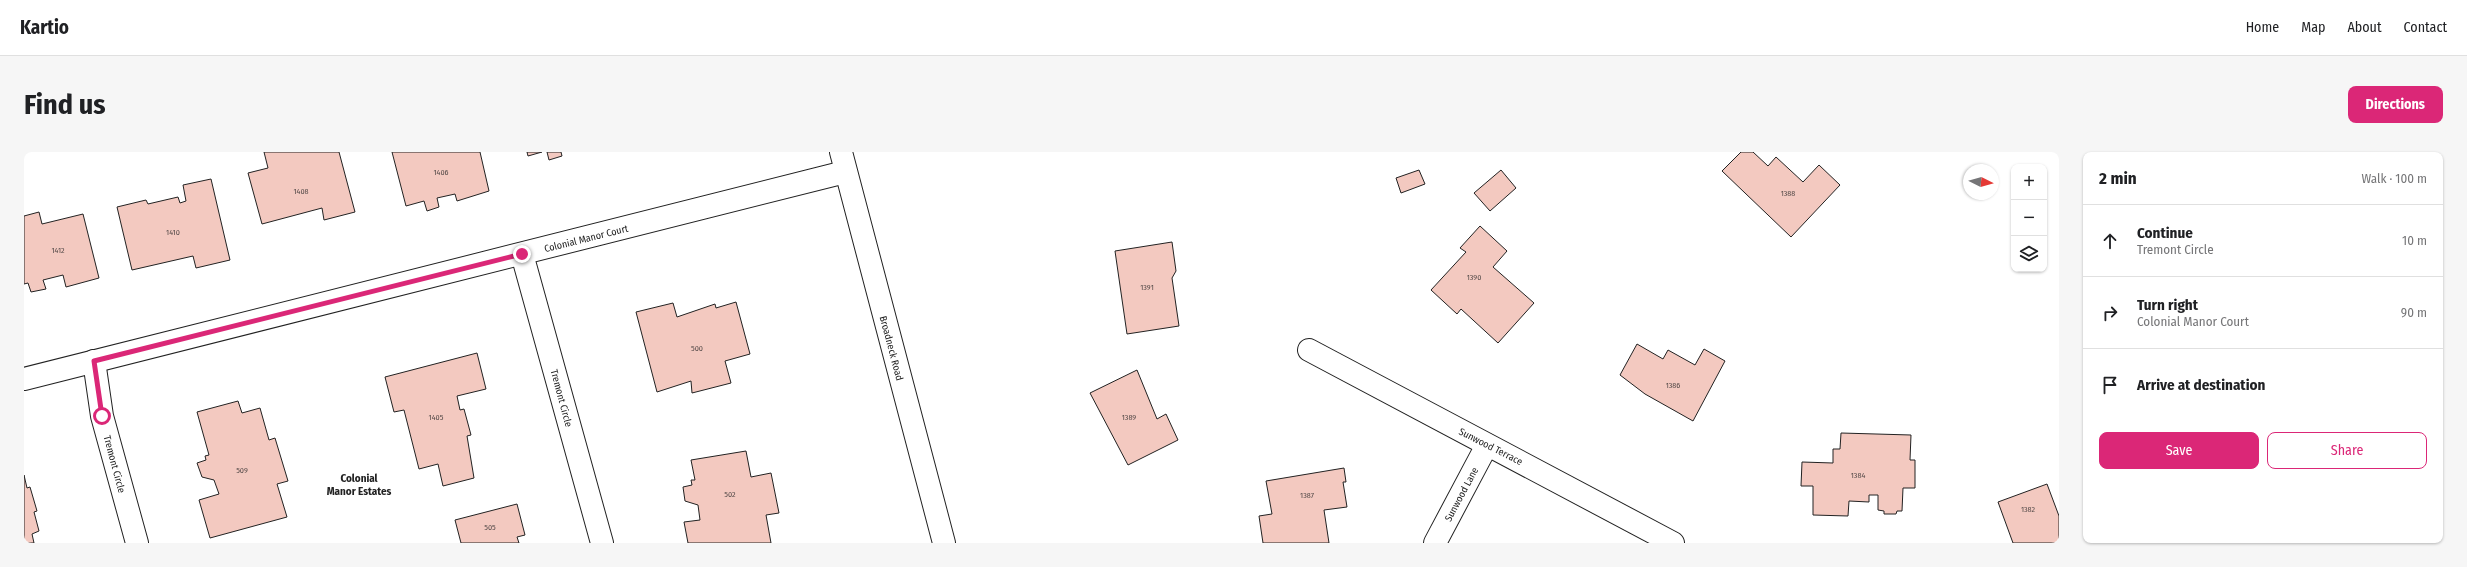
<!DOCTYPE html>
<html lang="en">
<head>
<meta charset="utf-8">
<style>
	body { margin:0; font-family:"Fira Sans Condensed",sans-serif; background:#f6f6f6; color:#202124 }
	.controls { position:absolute; right:12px; top:12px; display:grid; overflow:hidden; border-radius:8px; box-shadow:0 1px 3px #0004 }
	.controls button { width:36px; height:36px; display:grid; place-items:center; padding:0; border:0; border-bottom:1px solid #e0e0e0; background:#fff; color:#202124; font:20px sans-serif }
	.compass { position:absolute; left:1939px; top:12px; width:36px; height:36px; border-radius:50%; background:#fff; box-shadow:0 1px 3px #0004; rotate:95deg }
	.stop { position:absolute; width:12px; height:12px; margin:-9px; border:3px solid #db2777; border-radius:50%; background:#fff }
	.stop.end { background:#db2777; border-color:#fff; box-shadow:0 1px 4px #0008 }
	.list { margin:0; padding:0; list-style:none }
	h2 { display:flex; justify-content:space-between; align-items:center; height:52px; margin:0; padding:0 16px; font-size:17px }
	h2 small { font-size:13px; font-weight:400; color:#757577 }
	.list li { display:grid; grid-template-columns:26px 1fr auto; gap:12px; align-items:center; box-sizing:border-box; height:72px; padding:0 16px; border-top:1px solid #e0e0e0 }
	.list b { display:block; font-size:15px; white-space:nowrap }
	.list p { margin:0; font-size:13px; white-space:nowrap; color:#757577 }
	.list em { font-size:13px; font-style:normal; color:#757577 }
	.actions { display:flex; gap:8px; padding:12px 16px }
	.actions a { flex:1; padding:9px 0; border:1px solid #db2777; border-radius:8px; text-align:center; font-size:14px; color:#db2777 }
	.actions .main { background:#db2777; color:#fff }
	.icon { flex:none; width:22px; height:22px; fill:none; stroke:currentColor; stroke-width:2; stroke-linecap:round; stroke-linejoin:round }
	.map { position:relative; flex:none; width:2035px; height:391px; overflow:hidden; border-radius:8px }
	header { display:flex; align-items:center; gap:24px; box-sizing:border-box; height:56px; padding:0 20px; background:#fff; border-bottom:1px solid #e0e0e0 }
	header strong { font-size:19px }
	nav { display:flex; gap:22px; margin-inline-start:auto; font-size:14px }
	.intro { display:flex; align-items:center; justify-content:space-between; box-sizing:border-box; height:96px; padding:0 24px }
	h1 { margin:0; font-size:28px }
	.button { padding:10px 18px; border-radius:8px; background:#db2777; color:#fff; font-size:14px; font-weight:700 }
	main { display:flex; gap:24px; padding:0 24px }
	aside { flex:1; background:#fff; border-radius:8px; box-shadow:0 1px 3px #0004 }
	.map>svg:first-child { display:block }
	.building { fill:#f3c9c0; stroke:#222 }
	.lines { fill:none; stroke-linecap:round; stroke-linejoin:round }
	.minor-casing { stroke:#222; stroke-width:24 }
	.minor { stroke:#fff; stroke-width:22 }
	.route { stroke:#db2777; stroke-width:5 }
	.labels { text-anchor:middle; stroke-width:3; stroke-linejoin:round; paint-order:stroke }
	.number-label { font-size:8px; fill:#564c4a }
	.street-label { font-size:10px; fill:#222; stroke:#fff }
	.neighbourhood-label { font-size:11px; font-weight:bold; fill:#222; stroke:#fff }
</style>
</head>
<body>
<header>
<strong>Kartio</strong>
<nav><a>Home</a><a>Map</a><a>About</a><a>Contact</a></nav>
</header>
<div class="intro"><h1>Find us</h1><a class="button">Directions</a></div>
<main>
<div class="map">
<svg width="2035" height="391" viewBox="0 0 2035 391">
	<rect width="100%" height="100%" fill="#fff"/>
	<g class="building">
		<path d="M240 0H315L331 60 300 68 298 56 238 72 224 21 244 16Z"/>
		<path d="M368 0H456L465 39 433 49 431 42 413 46 415 55 403 59 400 49 382 54Z"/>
		<path d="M503 0H518L504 4Z"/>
		<path d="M523 0H537L538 4 525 8Z"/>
		<path d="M1717 0H1729L1744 14 1752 5 1779 30 1795 13 1816 33 1767 85 1698 19Z"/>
		<path d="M1395 18 1401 32 1377 41 1372 26Z"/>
		<path d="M1477 18 1492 36 1466 59 1450 41Z"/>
		<path d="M187 27 206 108 172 116 169 104 108 118 93 55 122 48 124 52 154 45 156 51 162 49 159 33Z"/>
		<path d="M15 60 18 72 59 62 75 126 42 135 39 123 19 128 22 137 7 140 4 131 0 132V64Z"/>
		<path d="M1456 74 1483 99 1469 115 1510 151 1474 191 1437 157 1433 162 1407 138 1442 100 1436 96Z"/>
		<path d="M1148 90 1152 119 1148 126 1155 174 1103 182 1091 99Z"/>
		<path d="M712 150 726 202 701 209 707 231 668 241 667 229 633 240 612 160 649 151 653 165 691 152 692 156Z"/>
		<path d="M1613 192 1639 207 1644 198 1671 213 1680 197 1701 209 1669 269 1621 242 1596 223Z"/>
		<path d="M453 201 462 237 433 244 436 258 440 257 447 283 443 284 450 326 419 334 414 312 395 317 380 258 370 260 361 225Z"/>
		<path d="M1113 218 1133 267 1142 262 1154 288 1104 313 1066 241Z"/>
		<path d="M214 249 218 261 236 256 245 288 251 286 264 329 253 332 263 365 186 386 175 348 195 342 190 328 178 325 173 311 182 308 181 304 185 303 173 260Z"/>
		<path d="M1817 281 1887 283 1886 308H1891V336H1879L1878 359H1873L1872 362H1860V359L1854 358V343H1845V350L1825 349 1824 364 1789 363V334H1777L1778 310 1809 311V297H1816Z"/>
		<path d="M722 299 727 325 747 321 755 361 742 363 747 391H664L660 370 676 368 674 353 661 349 659 335 668 333 667 328H671L667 308Z"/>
		<path d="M1320 316 1322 330H1319L1323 355 1300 358 1305 391H1239L1235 364 1248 362 1242 329Z"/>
		<path d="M0 323 3 336 6 335 13 359 10 360 15 379 8 382 10 391H0Z"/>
		<path d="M2023 332 2035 364V391H1989L1974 350Z"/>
		<path d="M493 352 501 383 493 385 495 391H437L431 368Z"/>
	</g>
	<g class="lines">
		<defs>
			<g id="minor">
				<path d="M817 0 920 391"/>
				<path d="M498 102 578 391"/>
				<path d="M1285 198 1649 391"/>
				<path d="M70 209 78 264 113 391"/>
				<path d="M0 227 821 20"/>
				<path d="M1411 391 1463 293"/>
			</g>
		</defs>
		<use href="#minor" class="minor-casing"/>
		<use href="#minor" class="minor"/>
	</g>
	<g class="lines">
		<path class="route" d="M78 264 70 209 498 102"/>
	</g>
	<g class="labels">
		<g class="number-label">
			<text x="417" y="23">1406</text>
			<text x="277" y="42">1408</text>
			<text x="1764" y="44">1388</text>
			<text x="149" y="83">1410</text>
			<text x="34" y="101">1412</text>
			<text x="1450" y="128">1390</text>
			<text x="1123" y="138">1391</text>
			<text x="673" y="199">500</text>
			<text x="1649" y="236">1386</text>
			<text x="412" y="268">1405</text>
			<text x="1105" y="268">1389</text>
			<text x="218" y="321">509</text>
			<text x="1834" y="326">1384</text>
			<text x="706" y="345">502</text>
			<text x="1283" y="346">1387</text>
			<text x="2004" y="360">1382</text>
			<text x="466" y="378">505</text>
		</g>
		<g class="street-label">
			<text transform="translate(562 86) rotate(-14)" y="4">Colonial Manor Court</text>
			<text transform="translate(868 196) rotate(75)" y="4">Broadneck Road</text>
			<text transform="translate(538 246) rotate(75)" y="4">Tremont Circle</text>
			<text transform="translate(1467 294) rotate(27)" y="4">Sunwood Terrace</text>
			<text transform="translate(91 312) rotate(75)" y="4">Tremont Circle</text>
			<text transform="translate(1437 342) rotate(-62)" y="4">Sunwood Lane</text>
		</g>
		<g class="neighbourhood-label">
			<text x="335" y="330">Colonial<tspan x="335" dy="13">Manor Estates</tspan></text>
		</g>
	</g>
</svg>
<div class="controls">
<button>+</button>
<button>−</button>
<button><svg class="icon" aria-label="layers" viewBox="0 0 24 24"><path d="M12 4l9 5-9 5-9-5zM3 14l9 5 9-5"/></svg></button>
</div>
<svg class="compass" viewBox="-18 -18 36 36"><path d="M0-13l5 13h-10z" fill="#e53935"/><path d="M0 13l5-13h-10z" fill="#757577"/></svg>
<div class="stop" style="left:78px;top:264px"></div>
<div class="stop end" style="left:498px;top:102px"></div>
</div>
<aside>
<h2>2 min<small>Walk · 100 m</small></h2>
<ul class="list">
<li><svg class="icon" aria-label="ahead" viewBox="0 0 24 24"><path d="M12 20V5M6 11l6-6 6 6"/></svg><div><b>Continue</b><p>Tremont Circle</p></div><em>10 m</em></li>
<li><svg class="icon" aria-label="right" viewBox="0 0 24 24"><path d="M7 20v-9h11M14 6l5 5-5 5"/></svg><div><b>Turn right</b><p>Colonial Manor Court</p></div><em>90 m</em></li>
<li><svg class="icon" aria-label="arrive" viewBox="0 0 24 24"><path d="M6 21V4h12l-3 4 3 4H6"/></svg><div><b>Arrive at destination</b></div></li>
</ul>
<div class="actions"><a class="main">Save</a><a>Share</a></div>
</aside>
</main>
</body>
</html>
